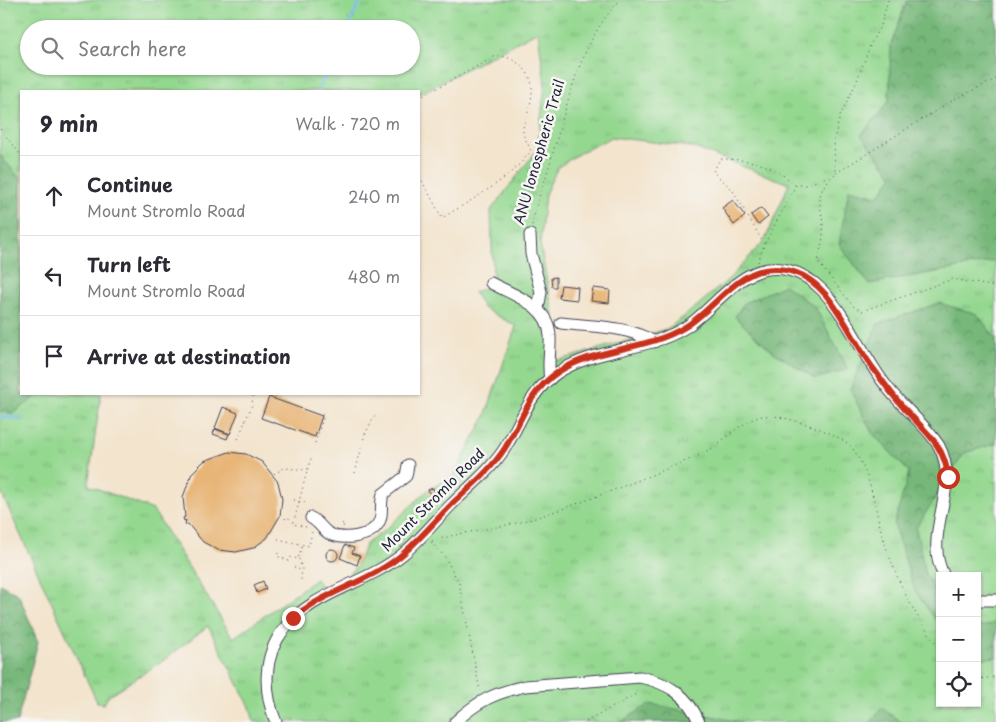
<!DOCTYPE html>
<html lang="en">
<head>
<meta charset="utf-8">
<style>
	body { margin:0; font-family:"Playpen Sans",sans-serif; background:#f2f2f3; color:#2b2b33 }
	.controls { position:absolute; right:15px; bottom:15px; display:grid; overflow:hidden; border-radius:0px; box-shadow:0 1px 4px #0004 }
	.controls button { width:45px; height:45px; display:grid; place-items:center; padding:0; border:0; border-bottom:1px solid #e1e1e2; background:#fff; color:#2b2b33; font:25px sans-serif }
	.stop { position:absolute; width:15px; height:15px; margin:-11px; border:4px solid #c8321e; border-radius:50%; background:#fff }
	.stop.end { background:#c8321e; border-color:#fff; box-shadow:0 1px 5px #0008 }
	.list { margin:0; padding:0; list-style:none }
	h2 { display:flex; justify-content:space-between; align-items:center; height:65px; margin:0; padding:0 20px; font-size:21px }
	h2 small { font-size:16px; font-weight:400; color:#7c7c81 }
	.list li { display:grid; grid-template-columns:32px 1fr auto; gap:15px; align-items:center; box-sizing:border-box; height:80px; padding:0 20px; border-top:1px solid #e1e1e2 }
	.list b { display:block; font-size:19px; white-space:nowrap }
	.list p { margin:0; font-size:16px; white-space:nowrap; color:#7c7c81 }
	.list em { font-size:16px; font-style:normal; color:#7c7c81 }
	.icon { flex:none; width:28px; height:28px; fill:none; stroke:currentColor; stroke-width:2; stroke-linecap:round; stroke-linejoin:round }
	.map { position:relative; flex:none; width:996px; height:722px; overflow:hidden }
	.search { position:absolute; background:#fff; box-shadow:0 1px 4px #0004; left:20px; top:20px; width:400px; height:55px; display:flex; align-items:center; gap:12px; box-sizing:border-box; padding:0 18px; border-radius:28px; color:#7c7c81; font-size:19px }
	.panel { position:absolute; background:#fff; box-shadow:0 1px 4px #0004; left:20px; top:90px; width:400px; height:305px; border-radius:0px }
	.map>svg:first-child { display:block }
	.grass { fill:url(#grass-tufts); stroke:#5b7d66; fill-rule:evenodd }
	.forest { fill:url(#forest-crowns); stroke:#4c6d5a }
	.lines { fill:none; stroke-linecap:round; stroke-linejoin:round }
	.stream { stroke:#81bdf4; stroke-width:2.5 }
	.building { fill:#e8b577 }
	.minor-casing { stroke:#413f51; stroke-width:13 }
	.path { stroke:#413f51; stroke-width:1; stroke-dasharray:1 4; stroke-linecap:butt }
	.minor { stroke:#fff; stroke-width:11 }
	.route { stroke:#c8321e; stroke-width:6 }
	.labels { text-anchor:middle; stroke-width:5; stroke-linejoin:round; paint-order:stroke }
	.street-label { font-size:14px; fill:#22223b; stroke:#f6f6f2 }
</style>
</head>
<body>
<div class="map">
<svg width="996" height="722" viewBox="0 0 996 722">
	<defs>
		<pattern id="grass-tufts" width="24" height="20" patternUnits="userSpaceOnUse" patternTransform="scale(1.25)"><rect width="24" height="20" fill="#94d890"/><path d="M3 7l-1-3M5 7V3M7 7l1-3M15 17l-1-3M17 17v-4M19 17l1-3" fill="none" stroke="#7fb97d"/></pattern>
		<pattern id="forest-crowns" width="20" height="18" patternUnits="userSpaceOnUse" patternTransform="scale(1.25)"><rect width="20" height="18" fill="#77b87a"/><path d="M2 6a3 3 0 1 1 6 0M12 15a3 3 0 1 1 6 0" fill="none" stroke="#619565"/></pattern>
	</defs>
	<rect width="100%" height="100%" fill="#f6f6f2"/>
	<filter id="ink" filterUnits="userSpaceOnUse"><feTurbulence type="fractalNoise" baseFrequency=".02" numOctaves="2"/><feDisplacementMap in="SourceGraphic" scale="10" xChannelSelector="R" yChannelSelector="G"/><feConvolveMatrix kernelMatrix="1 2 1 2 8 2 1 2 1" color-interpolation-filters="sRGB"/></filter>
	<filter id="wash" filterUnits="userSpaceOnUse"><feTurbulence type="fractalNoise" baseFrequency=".0096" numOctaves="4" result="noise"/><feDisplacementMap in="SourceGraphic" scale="20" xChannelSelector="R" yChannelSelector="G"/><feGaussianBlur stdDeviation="1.12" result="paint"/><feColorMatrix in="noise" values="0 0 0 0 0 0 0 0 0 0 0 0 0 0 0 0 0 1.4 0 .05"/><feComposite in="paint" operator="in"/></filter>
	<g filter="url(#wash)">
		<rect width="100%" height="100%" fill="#f3e4cd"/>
		<path class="grass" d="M0 0H996V722H254L250 707 208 626 164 660 107 697 104 704 97 702 0 490ZM29 29H411V66H29ZM538 31 545 85 537 150 491 210 493 279 490 287 474 292 483 308 516 326 485 417 453 477 428 490 385 530 366 544 357 565 340 584 321 586 316 579 233 638 153 510 88 485 101 394H21V91H419V94ZM612 137 692 147 789 184 765 240 729 279 686 315 667 329 557 361 556 331 540 243 545 194 558 167 581 152ZM940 576H977V703H940Z"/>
		<g class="forest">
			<path d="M907 0H996V261L869 284 839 244 849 189 878 196 893 176 861 135 889 101 891 45Z"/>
			<path d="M0 155 21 180V394H40L13 413 0 412Z"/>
			<path d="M785 285 815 307 848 369 816 379 772 351 735 317 744 303Z"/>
			<path d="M939 303 977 314 996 339V444L964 453 916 528 925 573 940 601V626L915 591 894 525 909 472 872 433 850 389 878 324Z"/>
			<path d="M0 584 19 595 38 642 17 722H0Z"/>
			<path d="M996 622V657L977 659V626H986Z"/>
			<path d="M650 704 741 722H621Z"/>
			<path d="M882 708 901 722H871Z"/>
		</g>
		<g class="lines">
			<g class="stream">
				<path d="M347 29 361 0"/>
				<path d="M318 91 330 66"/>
				<path d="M0 417 22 418"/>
			</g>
		</g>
		<g id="blocks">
			<g class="building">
				<path d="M733 200 745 216 734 225 722 208Z"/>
				<path d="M761 208 768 217 758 225 751 215Z"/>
				<path d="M556 277V287H552L551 278Z"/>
				<path d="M561 285 578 287 577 300 559 298Z"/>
				<path d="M593 288 610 290 609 303 591 301Z"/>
				<path d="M269 397 322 416 315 437 261 418Z"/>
				<path d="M223 407 238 413 230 434 215 428Z"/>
				<path d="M215 429 229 434 227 439 213 434Z"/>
				<path d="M229 452 246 454 262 462 278 482 282 499 280 516 267 538 253 548 236 552 218 550 203 542 188 524 185 525 186 520 184 521 183 518 185 517 183 497 192 473 204 461Z"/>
				<path d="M433 488 437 496 432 498 428 490Z"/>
				<path d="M345 545 354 548 352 553 360 556 357 565 340 558Z"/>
				<circle cx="332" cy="555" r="6"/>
				<path d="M263 581 266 589 257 593 254 585Z"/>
			</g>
		</g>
	</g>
	<g filter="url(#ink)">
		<use href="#blocks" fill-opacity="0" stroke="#413f51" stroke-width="1"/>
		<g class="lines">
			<defs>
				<g id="minor">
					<path d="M530 235 531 254 541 292 538 309"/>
					<path d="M491 283C513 295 549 305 550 336 551 351 547 363 550 379"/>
					<path d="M561 323C592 327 627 325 654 342"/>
					<path d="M311 518C319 522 321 528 328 533 343 541 373 538 380 520 383 512 380 503 383 494L406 476 408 465"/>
					<path d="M977 600H996"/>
					<path d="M276 722C263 691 263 656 284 629 312 592 367 584 403 554 421 539 435 521 451 505 469 487 491 470 505 448 522 421 529 392 557 373 596 347 647 352 686 327 719 305 743 260 788 270 801 273 812 280 822 290 847 316 862 354 884 383 900 406 924 422 939 446 962 489 921 533 944 576"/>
					<path d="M455 722C478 701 494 693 525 686L640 677C668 683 688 695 699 722"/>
				</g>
			</defs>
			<use href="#minor" class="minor-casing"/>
			<g class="path">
				<path d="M888 0 881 25 871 43 856 83 840 116 834 139 835 174C809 196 825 208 823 235 822 245 819 253 818 262L853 306 862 311 953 279 996 287"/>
				<path d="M419 98 496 56C506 56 514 59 521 66 541 82 529 108 523 128V134L531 151C509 180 473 199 442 218L419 175"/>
				<path d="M0 129 21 155"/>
				<path d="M512 170 518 176"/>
				<path d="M836 173 953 100 996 79"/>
				<path d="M532 225C536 202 546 179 552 156 568 102 580 41 620 0"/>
				<path d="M764 244 732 189 713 172 720 159C750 159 773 164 795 185"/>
				<path d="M758 262 764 245 796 185H806L832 175"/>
				<path d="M265 394 276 398 277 394"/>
				<path d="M238 439 252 405 253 394"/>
				<path d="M315 443 324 416 321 414"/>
				<path d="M355 473 365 434 376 413"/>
				<path d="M274 474 284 468 307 470"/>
				<path d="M294 500 306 503"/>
				<path d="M285 519 286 517 293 520"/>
				<path d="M342 524 344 523 343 528"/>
				<path d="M306 527 293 524C300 501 304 478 312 456"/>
				<path d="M278 539 309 546 312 532"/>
				<path d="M432 541C465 531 500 528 532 519 579 504 625 486 671 467 684 462 699 456 712 448 728 437 743 420 763 416 780 413 844 434 853 449 871 475 874 504 882 534 895 577 912 613 940 648"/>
				<path d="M431 542 445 557 459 583 480 691"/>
				<path d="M278 553 277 556 289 561 291 557 298 559 302 545"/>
				<path d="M299 559 302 569 301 581"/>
				<path d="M294 567 300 570"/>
				<path d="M977 679 996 677"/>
				<path d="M0 721 3 722"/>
				<path d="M586 722 636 694 637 688"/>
			</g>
			<use href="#minor" class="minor"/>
		</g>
	</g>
	<g class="lines" filter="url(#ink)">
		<path class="route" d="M293 618C326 590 372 582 405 552 422 537 436 520 452 504 470 487 491 470 505 448 522 421 529 391 558 372 596 347 646 351 685 327 718 307 741 261 786 270 830 278 847 332 870 364 881 379 891 394 903 407 923 430 945 444 948 477"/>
	</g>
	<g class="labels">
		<g class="street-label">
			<text transform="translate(539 152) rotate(-74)" y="5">ANU Ionospheric Trail</text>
			<text transform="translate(433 500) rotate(-45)" y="5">Mount Stromlo Road</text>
		</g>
	</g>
</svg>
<div class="controls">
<button>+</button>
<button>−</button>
<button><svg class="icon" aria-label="locate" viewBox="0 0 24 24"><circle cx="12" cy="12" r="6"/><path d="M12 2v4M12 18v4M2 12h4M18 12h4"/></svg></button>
</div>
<div class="stop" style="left:948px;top:477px"></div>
<div class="stop end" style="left:293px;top:618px"></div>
<div class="search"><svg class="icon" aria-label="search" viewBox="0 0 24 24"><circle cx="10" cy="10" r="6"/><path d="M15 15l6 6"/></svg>Search here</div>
<section class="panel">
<h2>9 min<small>Walk · 720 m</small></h2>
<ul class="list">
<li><svg class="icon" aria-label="ahead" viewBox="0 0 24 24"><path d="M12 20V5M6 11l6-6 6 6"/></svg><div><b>Continue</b><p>Mount Stromlo Road</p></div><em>240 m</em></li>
<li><svg class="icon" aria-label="left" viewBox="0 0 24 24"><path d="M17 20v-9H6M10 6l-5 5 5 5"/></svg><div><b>Turn left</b><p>Mount Stromlo Road</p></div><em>480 m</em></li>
<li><svg class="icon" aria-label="arrive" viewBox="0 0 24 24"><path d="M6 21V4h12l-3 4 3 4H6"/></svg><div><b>Arrive at destination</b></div></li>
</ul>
</section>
</div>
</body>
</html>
